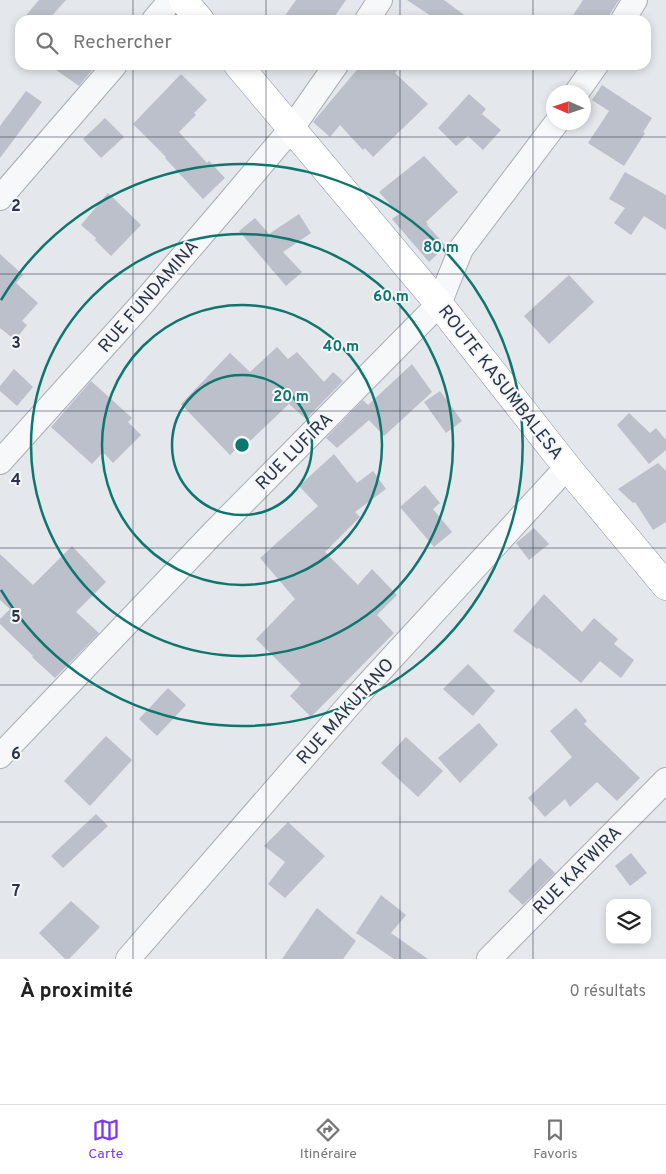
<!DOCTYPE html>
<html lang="fr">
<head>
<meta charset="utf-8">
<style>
	body { margin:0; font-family:Overpass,sans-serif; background:#f6f6f6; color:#222 }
	.controls { position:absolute; right:15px; bottom:15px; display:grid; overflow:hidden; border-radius:10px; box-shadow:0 2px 8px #0003 }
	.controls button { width:45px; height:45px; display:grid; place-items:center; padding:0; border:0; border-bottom:1px solid #e0e0e0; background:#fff; color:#222; font:25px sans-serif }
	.compass { position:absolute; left:546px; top:85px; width:45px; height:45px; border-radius:50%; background:#fff; box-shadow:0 2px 8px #0003; rotate:273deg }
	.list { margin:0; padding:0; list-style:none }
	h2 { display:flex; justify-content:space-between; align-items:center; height:65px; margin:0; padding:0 20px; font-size:21px }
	h2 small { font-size:16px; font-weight:400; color:#767676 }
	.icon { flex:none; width:28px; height:28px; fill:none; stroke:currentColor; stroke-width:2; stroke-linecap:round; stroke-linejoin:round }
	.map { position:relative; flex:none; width:666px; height:959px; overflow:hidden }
	.search { position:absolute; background:#fff; box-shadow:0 2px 8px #0003; left:15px; right:15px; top:15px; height:55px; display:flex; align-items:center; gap:12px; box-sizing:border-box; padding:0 18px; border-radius:15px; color:#767676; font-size:19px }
	.sheet { height:145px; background:#fff }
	nav { display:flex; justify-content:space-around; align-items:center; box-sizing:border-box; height:70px; border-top:1px solid #e0e0e0; background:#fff; font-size:14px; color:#767676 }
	nav a { display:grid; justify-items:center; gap:2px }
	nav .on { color:#7c3aed }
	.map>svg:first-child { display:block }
	.building { fill:#bbc0ca }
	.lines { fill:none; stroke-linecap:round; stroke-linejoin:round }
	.minor-casing { stroke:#a9aeb7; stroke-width:26 }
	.trunk-casing { stroke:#8b94a3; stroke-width:29 }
	.minor { stroke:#f7f8fa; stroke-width:24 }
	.trunk { stroke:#fff; stroke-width:28 }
	.grid { fill:none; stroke:#2b3445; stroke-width:1; stroke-opacity:0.55 }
	.ring { fill:none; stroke:#0f766e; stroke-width:2.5 }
	.labels { text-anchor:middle; stroke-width:4; stroke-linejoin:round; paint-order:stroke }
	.street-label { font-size:18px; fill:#2b3445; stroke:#f4f6f9 }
	.grid-label { font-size:16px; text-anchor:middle; font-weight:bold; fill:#2b3445; stroke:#f4f6f9; stroke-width:4; stroke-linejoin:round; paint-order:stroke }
	.centre { fill:#0f766e; stroke:#f4f6f9; stroke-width:2.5 }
	.ring-label { font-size:15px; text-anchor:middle; font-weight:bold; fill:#0f766e; stroke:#f4f6f9; stroke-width:4; stroke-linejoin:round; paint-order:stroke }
</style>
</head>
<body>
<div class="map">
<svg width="666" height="959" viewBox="0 0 666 959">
	<rect width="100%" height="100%" fill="#e4e7ec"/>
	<g class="building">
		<path d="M39 0H66L48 20H22Z"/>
		<path d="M296 0H346L332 20H282Z"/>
		<path d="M407 0H444L471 20H437Z"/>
		<path d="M583 0H619L606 20H570Z"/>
		<path d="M49 65H96L79 86Z"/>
		<path d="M361 65H402L395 73 428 104 373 157 365 148 363 150 340 125 330 137 313 122Z"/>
		<path d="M181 74 207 100 194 113 196 115 179 132 207 163 209 161 225 178 203 199 165 158 166 157 133 124Z"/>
		<path d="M602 85 652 118 643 132 645 133 624 166 588 143 609 111 592 100Z"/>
		<path d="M26 91 42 102 0 158V126Z"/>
		<path d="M469 94 486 109 482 114 501 130 483 150 468 136 456 146 438 128Z"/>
		<path d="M105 118 124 137 101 158 83 139Z"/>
		<path d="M424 156 458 192 426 222 428 224 427 225 446 246 429 262 392 219 399 214 379 192Z"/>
		<path d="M625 172 666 195V230L644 216 631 235 614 223 625 208 609 199Z"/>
		<path d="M108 193 141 225 111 256 95 240 96 238 81 225Z"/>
		<path d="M299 214 311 233 283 252 302 272 286 286 239 231 255 218 269 234Z"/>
		<path d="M0 254 23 275 16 283 38 303 22 321 27 325 15 340 0 328Z"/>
		<path d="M569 275 594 302 549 344 524 316Z"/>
		<path d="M277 347 288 359 297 352 324 382 333 372 343 381 306 419 289 404 247 444 244 441 230 455 181 404 230 353 250 372Z"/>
		<path d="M412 364 432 392 384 436 369 420 337 448 326 438 363 400 368 405Z"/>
		<path d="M14 369 33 387 17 406 0 391V386Z"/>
		<path d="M91 381 132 418 128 422 141 435 113 463 103 452 92 464 51 427Z"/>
		<path d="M440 391 462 421 446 433 424 402Z"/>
		<path d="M629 413 650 433 656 428 666 440V450L649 464 617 425Z"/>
		<path d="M334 454 357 483 373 471 386 489 355 512 360 517 325 552 358 585 372 569 397 595 377 615 394 633 311 717 290 696 301 684 256 639 295 599 260 558 318 506 299 486Z"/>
		<path d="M658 463 666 471V522L653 530 635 502 633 503 618 489Z"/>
		<path d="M425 485 440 503 433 509 452 532 434 547 400 507Z"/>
		<path d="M534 528 549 544 529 560 516 543Z"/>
		<path d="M72 546 106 582 76 612 99 633 55 678 32 657 33 656 0 624V619L10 609 0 600V554L33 585Z"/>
		<path d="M544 594 582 632 594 618 618 639 614 644 634 660 621 678 600 661 581 683 539 648 537 649 513 631Z"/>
		<path d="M468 664 495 691 473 716 443 689Z"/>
		<path d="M168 688 186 705 157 736 139 719Z"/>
		<path d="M576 708 587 721 584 724 640 778 617 801 597 782 570 807 565 799 545 817 528 798 572 757 550 731Z"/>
		<path d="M479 723 498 745 460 783 438 758Z"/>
		<path d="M106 736 132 760 90 806 64 781Z"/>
		<path d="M406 737 443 771 418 797 381 763Z"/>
		<path d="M96 814 108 826 63 868 51 856Z"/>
		<path d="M288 822 325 856 285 898 268 884 285 862 264 846Z"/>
		<path d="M631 853 647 873 630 886 615 866Z"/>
		<path d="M540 858 555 873 523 905 508 891Z"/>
		<path d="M381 895 406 915 391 933 428 959H394L356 933Z"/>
		<path d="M71 901 100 927 69 959H65L39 933Z"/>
		<path d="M317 908 356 941 343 959H282Z"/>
	</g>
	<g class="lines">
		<defs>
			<g id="minor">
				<path d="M154 20 171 0"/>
				<path d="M367 20 380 0"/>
				<path d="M623 20 635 0"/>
				<path d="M577 92 596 65"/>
				<path d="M0 198 115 65"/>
				<path d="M0 462 142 304 221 212 292 128 336 65"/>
				<path d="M0 756 215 531 439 304 461 249 557 122"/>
				<path d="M128 959 356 697 567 467"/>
				<path d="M489 959 666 780"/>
			</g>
			<g id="trunk">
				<path d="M183 0 200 20"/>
				<path d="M238 65 439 304 567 467 666 586"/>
			</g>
		</defs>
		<use href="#minor" class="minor-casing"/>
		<use href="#trunk" class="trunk-casing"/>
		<use href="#minor" class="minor"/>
		<use href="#trunk" class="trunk"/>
	</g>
	<path class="grid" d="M133 0V20M266 0V20M400 0V20M533 0V20M133 65V959M266 65V959M400 65V959M533 65V959M0 137H666M0 274H666M0 411H666M0 548H666M0 685H666M0 822H666"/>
	<g class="ring">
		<circle cx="242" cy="445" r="70"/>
		<circle cx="242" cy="445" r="140"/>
		<circle cx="242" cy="445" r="211"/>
		<path d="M1 300A281 281 0 1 1 1 590"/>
	</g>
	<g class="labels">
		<g class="street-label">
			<text transform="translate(148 296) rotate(-49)" y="6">RUE FUNDAMINA</text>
			<text transform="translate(501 382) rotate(52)" y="6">ROUTE KASUMBALESA</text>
			<text transform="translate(294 451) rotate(-45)" y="6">RUE LUFIRA</text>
			<text transform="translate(345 711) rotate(-48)" y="6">RUE MAKUTANO</text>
			<text transform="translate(577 870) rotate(-45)" y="6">RUE KAFWIRA</text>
		</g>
	</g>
	<g class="grid-label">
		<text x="16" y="211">2</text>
		<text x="16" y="348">3</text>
		<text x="16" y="485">4</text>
		<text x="16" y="622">5</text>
		<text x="16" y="759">6</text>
		<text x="16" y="896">7</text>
	</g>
	<circle cx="242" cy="445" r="8" class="centre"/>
	<g class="ring-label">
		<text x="441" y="252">80 m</text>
		<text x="391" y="301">60 m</text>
		<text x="341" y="351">40 m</text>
		<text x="291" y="401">20 m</text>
	</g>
</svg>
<div class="controls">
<button><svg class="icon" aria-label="layers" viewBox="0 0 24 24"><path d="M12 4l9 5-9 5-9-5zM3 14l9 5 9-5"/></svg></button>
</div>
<svg class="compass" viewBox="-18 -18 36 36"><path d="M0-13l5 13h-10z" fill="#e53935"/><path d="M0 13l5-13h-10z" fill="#767676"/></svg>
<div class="search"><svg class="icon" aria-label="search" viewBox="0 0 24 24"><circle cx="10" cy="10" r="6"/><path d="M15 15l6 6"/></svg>Rechercher</div>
</div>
<section class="sheet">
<h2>À proximité<small>0 résultats</small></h2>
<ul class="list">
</ul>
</section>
<nav>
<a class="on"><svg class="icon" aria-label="map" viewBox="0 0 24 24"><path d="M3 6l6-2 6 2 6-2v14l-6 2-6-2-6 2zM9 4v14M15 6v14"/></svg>Carte</a>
<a><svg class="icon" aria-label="directions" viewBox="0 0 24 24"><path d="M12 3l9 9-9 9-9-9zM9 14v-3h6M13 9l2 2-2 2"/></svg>Itinéraire</a>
<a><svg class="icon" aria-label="saved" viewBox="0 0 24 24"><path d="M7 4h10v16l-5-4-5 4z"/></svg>Favoris</a>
</nav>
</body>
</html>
